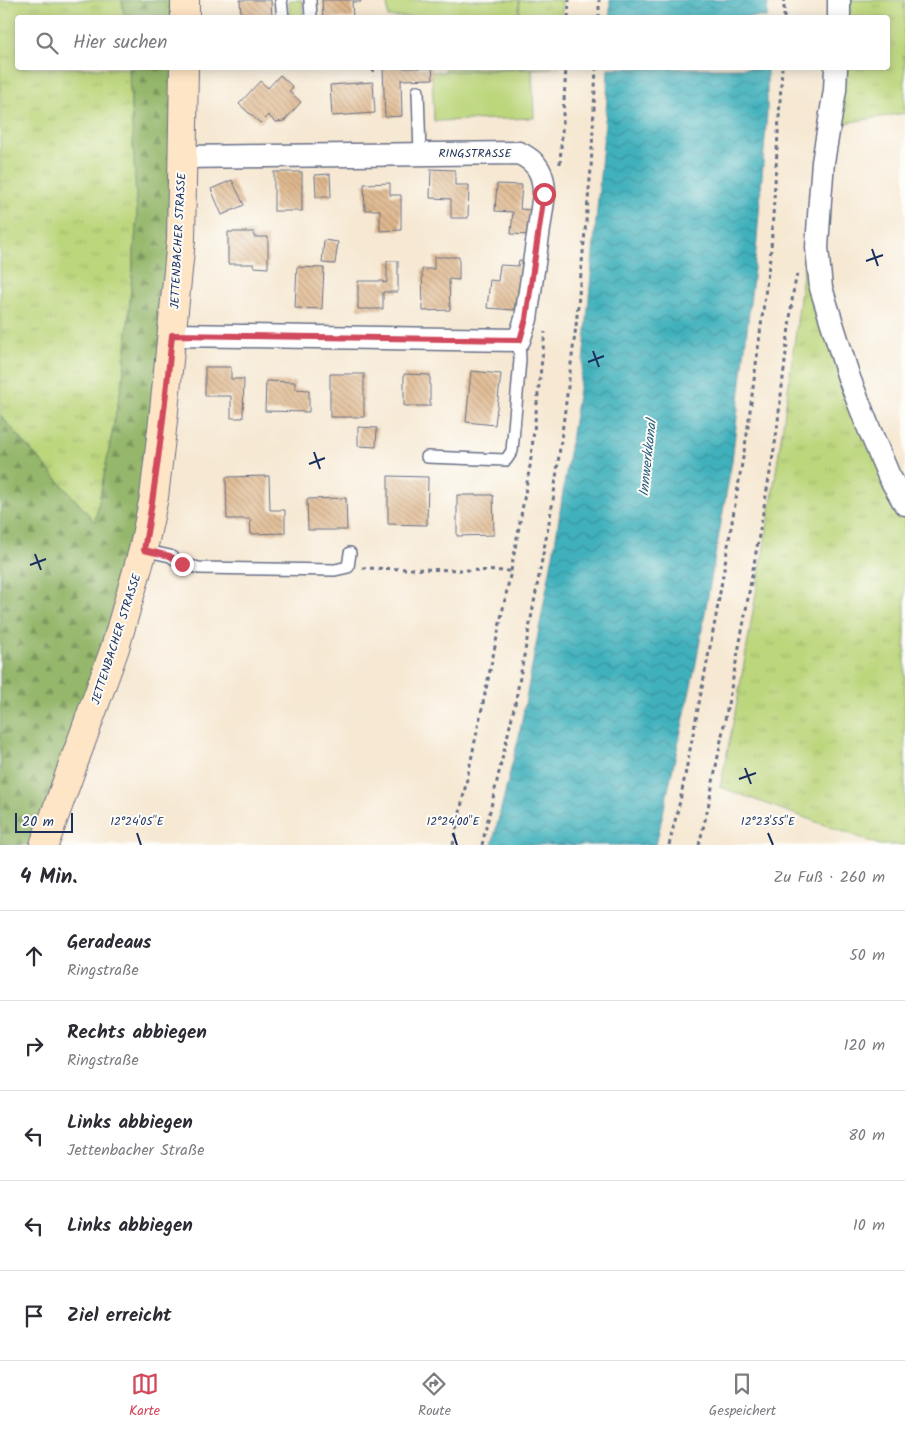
<!DOCTYPE html>
<html lang="de">
<head>
<meta charset="utf-8">
<style>
	body { margin:0; font-family:Kalam,sans-serif; background:#f2f2f3; color:#2b2b33 }
	.scale { position:absolute; left:15px; bottom:12px; width:58px; box-sizing:border-box; padding-left:5px; border:2px solid #1b2f5e; border-top:0; font-size:14px; line-height:18px; white-space:nowrap; color:#1b2f5e; -webkit-text-stroke:4px #fdfcf7; paint-order:stroke }
	.stop { position:absolute; width:15px; height:15px; margin:-11px; border:4px solid #d1495b; border-radius:50%; background:#fff }
	.stop.end { background:#d1495b; border-color:#fff; box-shadow:0 1px 5px #0008 }
	.list { margin:0; padding:0; list-style:none }
	h2 { display:flex; justify-content:space-between; align-items:center; height:65px; margin:0; padding:0 20px; font-size:21px }
	h2 small { font-size:16px; font-weight:400; color:#7c7c81 }
	.list li { display:grid; grid-template-columns:32px 1fr auto; gap:15px; align-items:center; box-sizing:border-box; height:90px; padding:0 20px; border-top:1px solid #e1e1e2 }
	.list b { display:block; font-size:19px; white-space:nowrap }
	.list p { margin:0; font-size:16px; white-space:nowrap; color:#7c7c81 }
	.list em { font-size:16px; font-style:normal; color:#7c7c81 }
	.icon { flex:none; width:28px; height:28px; fill:none; stroke:currentColor; stroke-width:2; stroke-linecap:round; stroke-linejoin:round }
	.map { position:relative; flex:none; width:905px; height:845px; overflow:hidden }
	.search { position:absolute; background:#fff; box-shadow:0 2px 12px #0003; left:15px; right:15px; top:15px; height:55px; display:flex; align-items:center; gap:12px; box-sizing:border-box; padding:0 18px; border-radius:5px; color:#7c7c81; font-size:19px }
	.sheet { height:515px; background:#fff }
	nav { display:flex; justify-content:space-around; align-items:center; box-sizing:border-box; height:70px; border-top:1px solid #e1e1e2; background:#fff; font-size:14px; color:#7c7c81 }
	nav a { display:grid; justify-items:center; gap:2px }
	nav .on { color:#d1495b }
	.map>svg:first-child { display:block }
	.grass { fill:url(#grass-tufts); stroke:#6c826d }
	.forest { fill:url(#forest-firs); stroke:#587365 }
	.park { fill:#bcd67c; stroke:#6c826d }
	.water { fill:url(#water-waves); stroke:#2e708d }
	.building { fill:url(#building-back-hatch) }
	.lines { fill:none; stroke-linecap:round; stroke-linejoin:round }
	.lane-casing { stroke:#687087; stroke-width:14 }
	.street-casing { stroke:#687087; stroke-width:25 }
	.secondary-casing { stroke:#687087; stroke-width:30 }
	.path { stroke:#687087; stroke-width:3; stroke-dasharray:4 4; stroke-linecap:butt }
	.lane { stroke:#fff; stroke-width:11 }
	.street { stroke:#fff; stroke-width:22 }
	.secondary { stroke:#fee5c5; stroke-width:28 }
	.route { stroke:#d1495b; stroke-width:6 }
	.ticks { fill:none; stroke:#1b2f5e; stroke-width:2 }
	.labels { text-anchor:middle; stroke-width:4; stroke-linejoin:round; paint-order:stroke }
	.street-label { font-size:12px; fill:#1b2f5e; stroke:#fdfcf7 }
	.water-label { font-size:14px; font-style:italic; fill:#285c7f; stroke:#fdfcf7 }
	.ticks-label { font-size:12px; text-anchor:middle; fill:#1b2f5e; stroke:#fdfcf7; stroke-width:4; stroke-linejoin:round; paint-order:stroke }
</style>
</head>
<body>
<div class="map">
<svg width="905" height="845" viewBox="0 0 905 845">
	<defs>
		<pattern id="grass-tufts" width="24" height="20" patternUnits="userSpaceOnUse" patternTransform="scale(1.25)"><rect width="24" height="20" fill="#bcd67c"/><path d="M3 7l-1-3M5 7V3M7 7l1-3M15 17l-1-3M17 17v-4M19 17l1-3" fill="none" stroke="#a1b86e"/></pattern>
		<pattern id="forest-firs" width="22" height="20" patternUnits="userSpaceOnUse" patternTransform="scale(1.25)"><rect width="22" height="20" fill="#95b76c"/><path d="M5 1l3.5 6h-7zM16 11l3.5 6h-7z" fill="#79955c"/></pattern>
		<pattern id="water-waves" width="16" height="10" patternUnits="userSpaceOnUse" patternTransform="scale(1.25)"><rect width="16" height="10" fill="#41b1bc"/><path d="M0 5q4-4 8 0t8 0" fill="none" stroke="#36909c"/></pattern>
		<pattern id="building-back-hatch" width="6" height="6" patternUnits="userSpaceOnUse" patternTransform="scale(1.25)"><rect width="6" height="6" fill="#dfb78c"/><path d="M-1 5l2 2M0 0l6 6M5-1l2 2" fill="none" stroke="#b49576"/></pattern>
	</defs>
	<rect width="100%" height="100%" fill="#fdfcf7"/>
	<filter id="ink" filterUnits="userSpaceOnUse"><feTurbulence type="fractalNoise" baseFrequency=".02" numOctaves="2"/><feDisplacementMap in="SourceGraphic" scale="10" xChannelSelector="R" yChannelSelector="G"/><feConvolveMatrix kernelMatrix="1 2 1 2 8 2 1 2 1" color-interpolation-filters="sRGB"/></filter>
	<filter id="wash" filterUnits="userSpaceOnUse"><feTurbulence type="fractalNoise" baseFrequency=".0096" numOctaves="4" result="noise"/><feDisplacementMap in="SourceGraphic" scale="20" xChannelSelector="R" yChannelSelector="G"/><feGaussianBlur stdDeviation="1.12" result="paint"/><feColorMatrix in="noise" values="0 0 0 0 0 0 0 0 0 0 0 0 0 0 0 0 0 1.4 0 .05"/><feComposite in="paint" operator="in"/></filter>
	<g filter="url(#wash)">
		<rect width="100%" height="100%" fill="#f6e8d2"/>
		<g class="grass">
			<path d="M0 0H122L124 17 18 18V68H129L137 217 124 371 95 522 0 415Z"/>
			<path d="M289 0H302L303 17H290Z"/>
			<rect x="519" y="0" width="43" height="17"/>
			<path d="M848 0H905V113L838 124 843 68H888V18L847 17Z"/>
			<path d="M445 68H560L445 72Z"/>
			<path d="M808 230 905 515V845H880L720 787C733 727 744 666 754 605 776 481 794 356 808 230Z"/>
		</g>
		<g class="forest">
			<path d="M122 0H174V17H124Z"/>
			<path d="M129 68H175L169 275 153 438 130 567 34 845H0V415L95 522 124 371 137 217Z"/>
		</g>
		<g class="park">
			<path d="M387 0H519V17H388Z"/>
			<path d="M532 69 534 118 434 121 432 72Z"/>
		</g>
		<g class="water">
			<path d="M610 0H768L767 17H610Z"/>
			<path d="M608 68H767V113L756 251 732 461 696 663 656 845H492L519 736 555 544 583 363 607 100Z"/>
		</g>
		<g id="blocks">
			<g class="building">
				<path d="M240 0H271L272 18H241Z"/>
				<path d="M322 0H360L361 2H352L353 18H323Z"/>
				<path d="M383 68H432L433 79 401 80 402 116 385 117Z"/>
				<path d="M280 75 293 87 289 91 301 102 284 121 275 122 268 115 260 123 239 104 260 81 268 88Z"/>
				<path d="M373 82 375 113 332 116 330 85Z"/>
				<path d="M431 169 455 170V185H469L468 218H451V199L430 198Z"/>
				<rect x="274" y="172" width="28" height="39"/>
				<path d="M330 174 331 197H316L315 175Z"/>
				<path d="M232 180 244 205 222 215 211 189Z"/>
				<path d="M390 183V195H401V230L380 231V210H365L364 184Z"/>
				<path d="M497 184 522 185 520 209 532 210 530 235 511 234 513 212 495 211Z"/>
				<path d="M228 232H254V237H268V268L254 267V264H228Z"/>
				<path d="M324 240 338 242 335 264 322 263Z"/>
				<path d="M434 257H459V280L449 279 450 310 423 311 422 269H434Z"/>
				<path d="M519 260 529 261 525 297 516 296 514 310 487 308 490 280 498 281 500 265 518 266Z"/>
				<path d="M387 261H398V292H383V309H358V281H383V283L387 282Z"/>
				<path d="M297 267 324 268 322 309 295 308Z"/>
				<path d="M205 367H231V379H244L243 418H231V396H205Z"/>
				<path d="M471 371 501 374 495 425 466 422Z"/>
				<rect x="330" y="374" width="34" height="43"/>
				<path d="M404 374 430 375V406H404Z"/>
				<path d="M266 381 295 382V389L309 390V412L265 411Z"/>
				<path d="M358 427 377 428 376 447 358 446Z"/>
				<path d="M269 476 270 510H285V533L251 534 250 519H227L226 477Z"/>
				<path d="M388 476 428 477 427 525 388 524Z"/>
				<path d="M457 495H493L494 535 457 536Z"/>
				<path d="M346 498 347 530H308L307 499Z"/>
			</g>
		</g>
	</g>
	<g filter="url(#ink)">
		<use href="#blocks" fill-opacity="0" stroke="#687087" stroke-width="1"/>
		<g class="lines">
			<defs>
				<g id="lane">
					<path d="M281 0 283 18"/>
					<path d="M310 0 311 18"/>
					<path d="M418 91 420 154"/>
					<path d="M427 457 506 460 512 451 520 360 519 340"/>
					<path d="M143 550 170 556 182 564 199 568 335 570 348 567 350 553"/>
				</g>
				<g id="street">
					<path d="M839 18V0"/>
					<path d="M836 68 835 90 823 162 820 200 817 248 821 288 849 378 867 424 889 476 905 504"/>
					<path d="M172 335 519 340 526 319 544 194C544 174 538 162 519 153L183 157"/>
				</g>
				<g id="secondary">
					<path d="M185 18V0"/>
					<path d="M44 845 115 648 143 550 154 497 163 421 181 240 184 68"/>
				</g>
			</defs>
			<use href="#lane" class="lane-casing"/>
			<use href="#street" class="street-casing"/>
			<use href="#secondary" class="secondary-casing"/>
			<g class="path">
				<path d="M568 18 569 0"/>
				<path d="M599 18V0"/>
				<path d="M784 18V0"/>
				<path d="M373 68 374 76"/>
				<path d="M560 164 566 68"/>
				<path d="M362 568 511 571"/>
				<path d="M453 845 511 571 530 466 545 332"/>
				<path d="M482 845 515 704 553 501 576 326 591 169 596 68"/>
				<path d="M669 845 680 801 716 616 747 434 771 249 782 68"/>
				<path d="M699 845 708 808 744 621 776 438 793 293 797 274"/>
			</g>
			<use href="#lane" class="lane"/>
			<use href="#street" class="street"/>
			<use href="#secondary" class="secondary"/>
		</g>
	</g>
	<g class="lines" filter="url(#ink)">
		<path class="route" d="M182 564 170 556 144 550C157 479 165 407 172 335L520 340 526 319 544 194"/>
	</g>
	<path class="ticks" d="M872 249 878 266M866 261 883 255M593 351 599 367M588 362 604 356M314 452 320 469M309 464 325 458M35 554 41 570M30 565 46 559M745 768 751 784M739 779 756 773M137 833 141 845M453 833 457 845M768 833 773 845"/>
	<g class="labels">
		<g class="street-label">
			<text x="475" y="157">RINGSTRASSE</text>
			<text transform="translate(178 241) rotate(-87)" y="4">JETTENBACHER STRASSE</text>
			<text transform="translate(116 639) rotate(-72)" y="4">JETTENBACHER STRASSE</text>
		</g>
		<g class="water-label">
			<text transform="translate(647 458) rotate(-84)" y="5">Innwerkkanal</text>
		</g>
	</g>
	<g class="ticks-label">
		<text x="137" y="825">12°24'05"E</text>
		<text x="453" y="825">12°24'00"E</text>
		<text x="768" y="825">12°23'55"E</text>
	</g>
</svg>
<div class="scale">20 m</div>
<div class="stop" style="left:544px;top:194px"></div>
<div class="stop end" style="left:182px;top:564px"></div>
<div class="search"><svg class="icon" aria-label="search" viewBox="0 0 24 24"><circle cx="10" cy="10" r="6"/><path d="M15 15l6 6"/></svg>Hier suchen</div>
</div>
<section class="sheet">
<h2>4 Min.<small>Zu Fuß · 260 m</small></h2>
<ul class="list">
<li><svg class="icon" aria-label="ahead" viewBox="0 0 24 24"><path d="M12 20V5M6 11l6-6 6 6"/></svg><div><b>Geradeaus</b><p>Ringstraße</p></div><em>50 m</em></li>
<li><svg class="icon" aria-label="right" viewBox="0 0 24 24"><path d="M7 20v-9h11M14 6l5 5-5 5"/></svg><div><b>Rechts abbiegen</b><p>Ringstraße</p></div><em>120 m</em></li>
<li><svg class="icon" aria-label="left" viewBox="0 0 24 24"><path d="M17 20v-9H6M10 6l-5 5 5 5"/></svg><div><b>Links abbiegen</b><p>Jettenbacher Straße</p></div><em>80 m</em></li>
<li><svg class="icon" aria-label="left" viewBox="0 0 24 24"><path d="M17 20v-9H6M10 6l-5 5 5 5"/></svg><div><b>Links abbiegen</b></div><em>10 m</em></li>
<li><svg class="icon" aria-label="arrive" viewBox="0 0 24 24"><path d="M6 21V4h12l-3 4 3 4H6"/></svg><div><b>Ziel erreicht</b></div></li>
</ul>
</section>
<nav>
<a class="on"><svg class="icon" aria-label="map" viewBox="0 0 24 24"><path d="M3 6l6-2 6 2 6-2v14l-6 2-6-2-6 2zM9 4v14M15 6v14"/></svg>Karte</a>
<a><svg class="icon" aria-label="directions" viewBox="0 0 24 24"><path d="M12 3l9 9-9 9-9-9zM9 14v-3h6M13 9l2 2-2 2"/></svg>Route</a>
<a><svg class="icon" aria-label="saved" viewBox="0 0 24 24"><path d="M7 4h10v16l-5-4-5 4z"/></svg>Gespeichert</a>
</nav>
</body>
</html>
